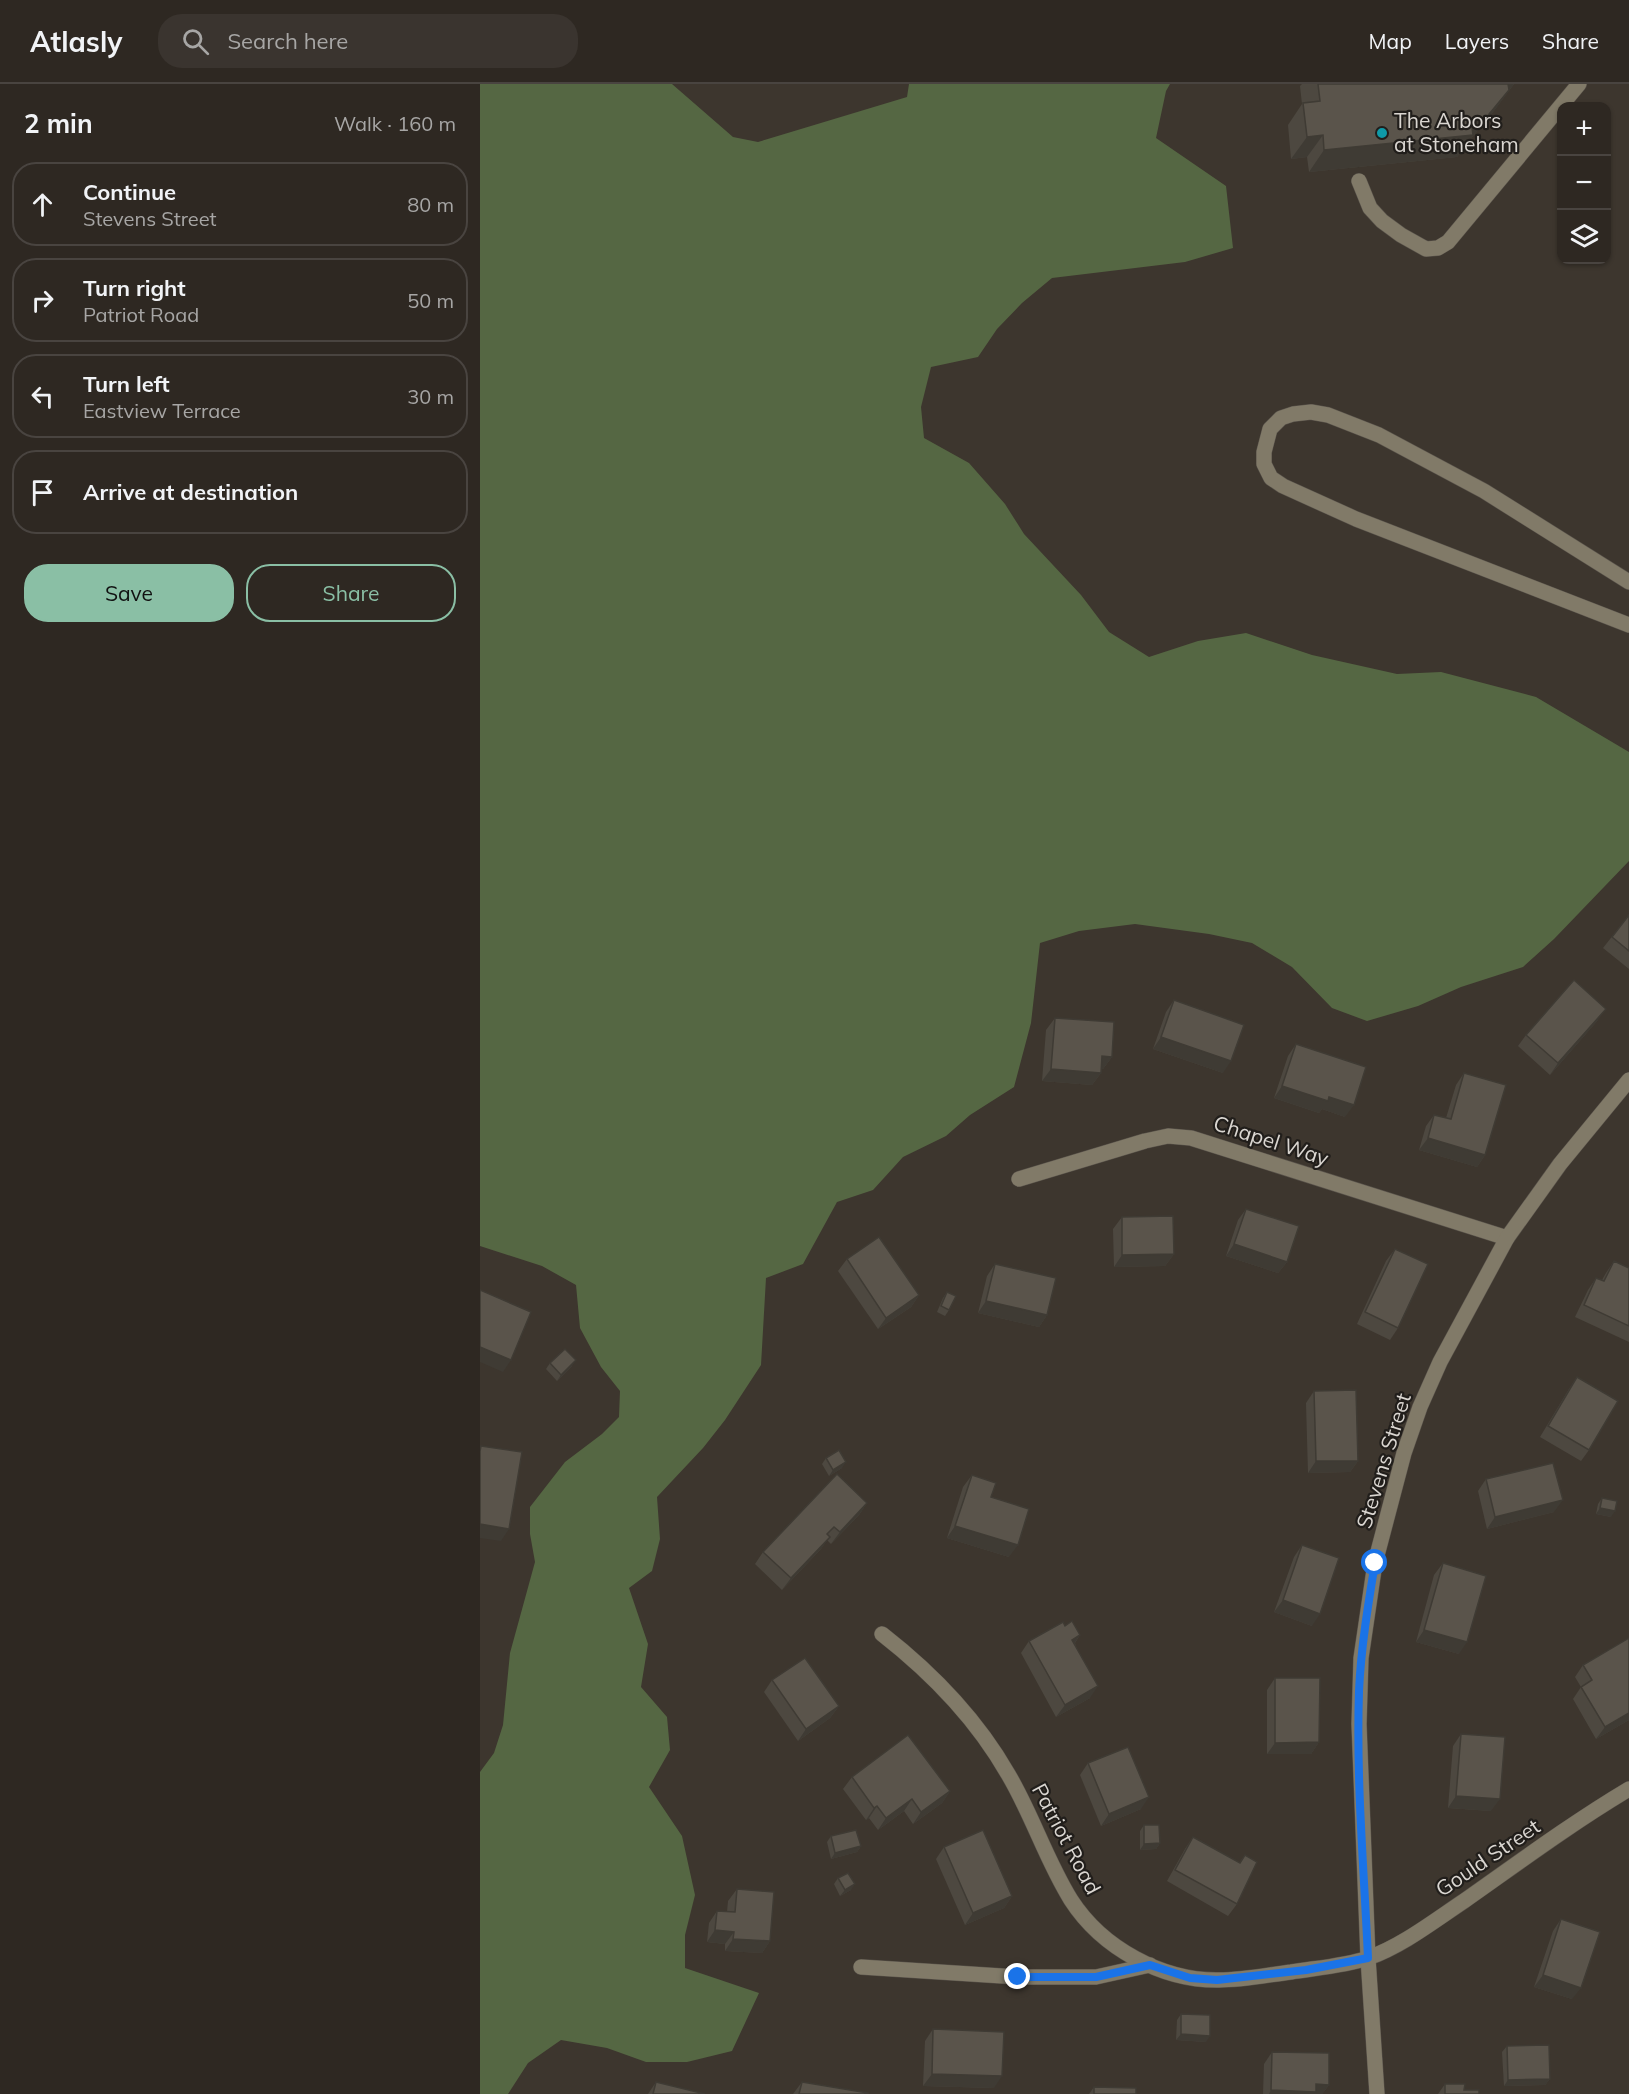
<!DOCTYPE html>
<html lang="en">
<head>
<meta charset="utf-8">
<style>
	body { margin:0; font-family:Mulish,sans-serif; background:#3a342f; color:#f1f3f6 }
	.controls { position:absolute; right:18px; top:18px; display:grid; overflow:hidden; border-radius:12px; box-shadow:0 2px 4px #0004 }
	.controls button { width:54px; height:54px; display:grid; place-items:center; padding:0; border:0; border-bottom:2px solid #494440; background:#2e2822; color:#f1f3f6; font:30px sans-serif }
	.stop { position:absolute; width:18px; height:18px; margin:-14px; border:4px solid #1a73e8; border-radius:50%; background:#fff }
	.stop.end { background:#1a73e8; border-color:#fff; box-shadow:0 2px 6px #0008 }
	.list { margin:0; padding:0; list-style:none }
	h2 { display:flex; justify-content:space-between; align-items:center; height:78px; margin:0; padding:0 24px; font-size:26px }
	h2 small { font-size:20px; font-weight:400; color:#a7a6a5 }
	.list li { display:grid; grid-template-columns:39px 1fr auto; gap:18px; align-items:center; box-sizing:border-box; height:84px; margin:0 12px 12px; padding:0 12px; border:2px solid #494440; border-radius:24px }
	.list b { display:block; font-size:22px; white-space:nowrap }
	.list p { margin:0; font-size:20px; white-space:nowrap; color:#a7a6a5 }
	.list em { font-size:20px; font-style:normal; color:#a7a6a5 }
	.actions { display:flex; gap:12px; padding:18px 24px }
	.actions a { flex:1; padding:14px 0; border:2px solid #8abfa5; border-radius:24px; text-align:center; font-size:21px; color:#8abfa5 }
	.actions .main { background:#8abfa5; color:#111 }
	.icon { flex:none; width:33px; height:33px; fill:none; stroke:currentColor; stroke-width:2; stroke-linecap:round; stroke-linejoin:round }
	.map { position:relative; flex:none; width:1149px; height:2010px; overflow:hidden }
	header { display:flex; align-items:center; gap:36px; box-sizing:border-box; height:84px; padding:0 30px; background:#2e2822; border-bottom:2px solid #494440 }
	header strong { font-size:28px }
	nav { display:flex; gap:33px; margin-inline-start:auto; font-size:21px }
	.search { width:420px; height:54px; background:#3a342f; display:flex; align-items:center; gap:15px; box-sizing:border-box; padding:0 21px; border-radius:24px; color:#a7a6a5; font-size:22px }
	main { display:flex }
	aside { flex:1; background:#2e2822 }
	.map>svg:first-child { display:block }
	.forest { fill:#556743 }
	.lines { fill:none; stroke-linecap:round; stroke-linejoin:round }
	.minor-casing { stroke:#59534b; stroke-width:16 }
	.minor { stroke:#817a68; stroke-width:15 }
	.wall { fill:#4d4840 }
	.shaded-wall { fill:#3f3b34 }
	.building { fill:#5a544b; stroke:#3f3b34; stroke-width:1.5 }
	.route { stroke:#1a73e8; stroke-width:8 }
	.culture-dot { fill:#0f9aa8; stroke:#211e1b; stroke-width:2 }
	.labels { text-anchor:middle; stroke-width:4.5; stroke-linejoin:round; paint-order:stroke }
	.poi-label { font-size:21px; fill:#dad6d1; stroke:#211e1b; text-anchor:start }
	.street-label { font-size:21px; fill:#dad6d1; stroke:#211e1b }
</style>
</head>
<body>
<header>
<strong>Atlasly</strong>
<div class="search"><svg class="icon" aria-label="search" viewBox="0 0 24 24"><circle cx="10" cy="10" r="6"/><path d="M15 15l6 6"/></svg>Search here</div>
<nav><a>Map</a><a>Layers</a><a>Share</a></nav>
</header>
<main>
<aside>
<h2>2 min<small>Walk · 160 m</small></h2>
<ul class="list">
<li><svg class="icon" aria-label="ahead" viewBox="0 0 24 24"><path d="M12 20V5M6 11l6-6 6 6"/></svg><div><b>Continue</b><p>Stevens Street</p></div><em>80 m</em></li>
<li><svg class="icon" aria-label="right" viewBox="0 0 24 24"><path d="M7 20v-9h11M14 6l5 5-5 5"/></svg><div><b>Turn right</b><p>Patriot Road</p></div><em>50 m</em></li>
<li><svg class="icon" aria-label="left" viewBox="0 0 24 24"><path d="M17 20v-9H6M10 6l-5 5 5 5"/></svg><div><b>Turn left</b><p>Eastview Terrace</p></div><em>30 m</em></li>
<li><svg class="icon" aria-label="arrive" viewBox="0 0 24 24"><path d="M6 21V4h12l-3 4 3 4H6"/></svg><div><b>Arrive at destination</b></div></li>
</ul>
<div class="actions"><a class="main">Save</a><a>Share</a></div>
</aside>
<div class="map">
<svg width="1149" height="2010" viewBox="0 0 1149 2010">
	<rect width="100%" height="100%" fill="#3d362e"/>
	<path class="forest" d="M0 0H192L253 53 278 58 427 13 429 0H690L686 7 676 54 746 102 753 164 705 178 572 194 542 219 517 245 498 273 451 283 441 323 444 354 489 379 525 420 544 450 601 511 629 548 669 573 718 557 766 549 832 571 917 590 961 588 1056 613 1149 668V777L1074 855 1043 883 981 903 938 922 887 937 852 924 812 883 772 859 729 850 655 840 599 847 560 859 551 939 534 1003 490 1031 466 1052 423 1073 393 1106 357 1118 323 1180 286 1194 281 1281 245 1336 223 1364 177 1413 180 1455 172 1487 149 1504 168 1560 161 1603 187 1633 190 1666 169 1703 202 1752 215 1811 205 1851V1884L279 1909 252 1967 207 1978H166L127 1964 81 1956 48 1979 28 2010H0V1688L14 1669 23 1641 30 1569 55 1478 50 1450V1423L85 1378 122 1350 139 1333 140 1307 121 1283 100 1244 96 1201 62 1182 0 1162Z"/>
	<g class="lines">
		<defs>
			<g id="minor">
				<path d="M879 97 890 124 902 137 921 151 946 165 958 164 968 158 1099 0"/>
				<path d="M1149 498 1004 407 899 351 848 331 831 328 813 330 801 334 790 345 784 368V380L791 394 803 402 876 435 1149 541"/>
				<path d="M539 1095 665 1057 688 1052 711 1054 1027 1154"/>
				<path d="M402 1550C452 1589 496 1634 528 1690 552 1730 566 1776 591 1816 622 1864 682 1897 739 1896 763 1896 787 1891 811 1888 836 1884 864 1882 888 1874 922 1862 954 1837 984 1817 1038 1779 1092 1739 1149 1705"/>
				<path d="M381 1883 538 1893H616L670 1881"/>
				<path d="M897 2010 888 1874 879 1640 881 1574 895 1479 924 1369 940 1323 960 1278 1027 1154 1080 1080 1149 996"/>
			</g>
		</defs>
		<use href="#minor" class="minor-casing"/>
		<use href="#minor" class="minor"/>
	</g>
	<g class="wall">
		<path d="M822 0H1034L1013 28 989 57 977 73 829 88 827 73 811 75 808 41 822 20 820 2Z"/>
		<path d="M1149 831V885L1123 864Z"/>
		<path d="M694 916 743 989 673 965 686 928Z"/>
		<path d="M575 934 632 973 623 985H621V989L612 1001 562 997 566 946Z"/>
		<path d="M1118 936 1070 991 1038 962 1046 951Z"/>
		<path d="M816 960 865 1033 842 1025 839 1029 794 1014 808 972Z"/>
		<path d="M984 989 1005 1071 997 1083 939 1066 946 1042 954 1031 966 1034 976 1001Z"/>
		<path d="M766 1125 807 1178 798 1189 746 1172 758 1136Z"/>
		<path d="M642 1133 694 1170 685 1182 634 1183 633 1145Z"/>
		<path d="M915 1165 918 1244 910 1256 877 1240 906 1177Z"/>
		<path d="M367 1175 439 1211 431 1223 398 1245 358 1187Z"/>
		<path d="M1134 1177 1149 1184V1258L1095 1233 1108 1206 1116 1194 1122 1196 1126 1189Z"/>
		<path d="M515 1180 567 1231 559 1243 498 1229 507 1192Z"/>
		<path d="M467 1208 469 1226 465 1232 457 1228 463 1214Z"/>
		<path d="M70 1279 92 1282 77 1297 66 1285Z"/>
		<path d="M1097 1293 1109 1366 1101 1377 1060 1353 1089 1305Z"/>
		<path d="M834 1307 878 1377 870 1388 828 1389 826 1319Z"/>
		<path d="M346 1374 362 1384 349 1392 342 1380Z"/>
		<path d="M492 1391 511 1413 529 1473 467 1454 483 1403Z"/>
		<path d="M1006 1395 1074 1428 1007 1445 998 1407Z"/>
		<path d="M1122 1414 1131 1433 1116 1430 1118 1420Z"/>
		<path d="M387 1419 379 1431 351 1460 347 1456 341 1465 302 1506 275 1480 283 1468Z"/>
		<path d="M822 1461 832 1542 794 1528 814 1473Z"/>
		<path d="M963 1479 979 1570 936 1558 954 1491Z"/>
		<path d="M585 1542 600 1551 595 1559 610 1614 576 1633 541 1569 549 1557Z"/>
		<path d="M1149 1554V1636L1116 1655 1093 1615 1101 1603 1095 1593 1103 1581Z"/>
		<path d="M795 1594 839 1658 831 1670H787V1606Z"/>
		<path d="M292 1596 359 1622 350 1634 318 1657 284 1608Z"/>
		<path d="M981 1650 1011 1727 968 1724 973 1662Z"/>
		<path d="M608 1679 661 1725 621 1742 600 1691Z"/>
		<path d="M372 1693 470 1707 462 1719 433 1740 424 1727 398 1746 389 1734 386 1736 363 1705Z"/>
		<path d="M664 1741 680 1759 676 1765 660 1766V1747Z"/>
		<path d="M351 1752 381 1762 377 1768 351 1775 347 1758Z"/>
		<path d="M713 1753 759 1779 765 1771 757 1820 748 1832 687 1797 705 1765Z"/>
		<path d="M464 1763 532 1812 524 1824 485 1841 456 1775Z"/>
		<path d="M358 1794 371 1806 360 1812 354 1800Z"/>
		<path d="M257 1805 290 1857 282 1869 245 1867V1860L227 1858 229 1839 237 1827 247 1828 248 1817Z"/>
		<path d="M1081 1835 1092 1915 1054 1903 1073 1847Z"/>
		<path d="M701 1930 726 1958 696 1956 697 1936Z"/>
		<path d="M453 1945 514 2004 443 2002 445 1957Z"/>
		<path d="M1027 1962 1070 1995 1065 2001 1024 2002 1022 1968Z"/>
		<path d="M792 1968 849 2001 842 2010H783L784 1980Z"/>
		<path d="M176 1998 225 2010H168Z"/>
		<path d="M322 1998 388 2010H313Z"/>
		<path d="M965 2000 984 2006 999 2010H958Z"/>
		<path d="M614 2003 656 2010H609Z"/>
	</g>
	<g class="shaded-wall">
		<path d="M1023 0H1034L1013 28 989 57 977 73 829 88 844 66 991 36Z"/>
		<path d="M843 51 827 73 811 75 827 53Z"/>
		<path d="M1126 925 1118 936 1070 991 1078 979Z"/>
		<path d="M681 953 751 977 743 989 673 965Z"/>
		<path d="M622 972 632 973 623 985 614 984Z"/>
		<path d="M571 985 621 989 612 1001 562 997Z"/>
		<path d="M802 1002 849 1013 874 1021 865 1033 842 1025 839 1029 794 1014Z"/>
		<path d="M948 1054 1005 1071 997 1083 939 1066Z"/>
		<path d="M754 1160 807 1178 798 1189 746 1172Z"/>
		<path d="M694 1170 685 1182 634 1183 642 1171Z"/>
		<path d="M439 1211 431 1223 398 1245 406 1234Z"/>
		<path d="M506 1217 567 1231 559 1243 498 1229Z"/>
		<path d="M0 1263 31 1276 23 1288 0 1278Z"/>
		<path d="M96 1276 92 1282 77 1297 81 1291Z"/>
		<path d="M836 1377H878L870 1388 828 1389Z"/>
		<path d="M366 1378 362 1384 349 1392 353 1386Z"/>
		<path d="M1083 1416 1074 1428 1007 1445 1015 1433Z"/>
		<path d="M387 1419 379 1431 351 1460 360 1448Z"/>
		<path d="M1120 1424 1135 1427 1131 1433 1116 1430Z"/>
		<path d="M0 1440 29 1445 21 1457 0 1454Z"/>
		<path d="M475 1442 538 1461 529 1473 467 1454Z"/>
		<path d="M350 1453 341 1465 302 1506 311 1494Z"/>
		<path d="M803 1516 840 1530 832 1542 794 1528Z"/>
		<path d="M944 1546 987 1558 979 1570 936 1558Z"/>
		<path d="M600 1551 592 1563V1556Z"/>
		<path d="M618 1602 610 1614 576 1633 585 1621Z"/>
		<path d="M359 1622 350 1634 318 1657 326 1645Z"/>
		<path d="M1149 1629V1636L1116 1655 1125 1643Z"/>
		<path d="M839 1658 831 1670H787L795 1659Z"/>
		<path d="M470 1707 462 1719 433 1740 441 1728Z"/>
		<path d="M976 1712 1020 1715 1011 1727 968 1724Z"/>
		<path d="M669 1713 661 1725 621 1742 629 1730Z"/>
		<path d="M432 1715 424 1727 398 1746 406 1734Z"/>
		<path d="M397 1722 389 1734 386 1736 394 1724Z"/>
		<path d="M680 1759 676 1765 660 1766 664 1760Z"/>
		<path d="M381 1762 377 1768 351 1775 355 1769Z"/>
		<path d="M375 1800 371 1806 360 1812 365 1806Z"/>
		<path d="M532 1812 524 1824 485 1841 493 1829Z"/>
		<path d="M235 1846 254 1848 245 1860 227 1858Z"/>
		<path d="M253 1855 290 1857 282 1869 245 1867Z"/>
		<path d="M1063 1891 1101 1904 1092 1915 1054 1903Z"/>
		<path d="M701 1950 730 1952 726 1958 696 1956Z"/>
		<path d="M452 1990 522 1992 514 2004 443 2002Z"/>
		<path d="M1070 1995 1065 2001 1024 2002 1028 1996Z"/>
		<path d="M836 2000 849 2001 842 2010H789L791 2006Z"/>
	</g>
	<g class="building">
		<path d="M838 0H1028L1029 6 1005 35 991 36 993 51 844 66 843 51 827 53 823 19 840 17Z"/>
		<path d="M1149 831V867L1132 853Z"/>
		<path d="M1094 896 1126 925 1078 979 1046 951Z"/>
		<path d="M694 916 764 941 751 977 681 953Z"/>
		<path d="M575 934 634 938 632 973 622 972 621 989 571 985Z"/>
		<path d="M816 960 886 983 874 1021 849 1013 848 1017 802 1002Z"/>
		<path d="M984 989 1026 1001 1005 1071 948 1054 954 1031 971 1035Z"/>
		<path d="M766 1125 819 1142 807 1178 754 1160Z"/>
		<path d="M693 1132 694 1170 642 1171V1133Z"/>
		<path d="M399 1153 439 1211 406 1234 367 1175Z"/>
		<path d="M915 1165 948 1180 918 1244 885 1228Z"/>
		<path d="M1134 1177 1149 1184V1242L1104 1221 1116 1194 1124 1197Z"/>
		<path d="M515 1180 576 1194 567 1231 506 1217Z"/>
		<path d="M0 1206 51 1228 31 1276 0 1263Z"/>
		<path d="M467 1208 476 1212 469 1226 461 1222Z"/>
		<path d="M85 1265 96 1276 81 1291 70 1279Z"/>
		<path d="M1097 1293 1138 1317 1109 1366 1068 1342Z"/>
		<path d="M876 1306 878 1377H836L834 1307Z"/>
		<path d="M1 1362 42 1368 29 1445 0 1440V1367Z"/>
		<path d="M359 1366 366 1378 353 1386 346 1374Z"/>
		<path d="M1073 1379 1083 1416 1015 1433 1006 1395Z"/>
		<path d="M357 1390 387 1419 360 1448 354 1443 347 1450 350 1453 311 1494 283 1468Z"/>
		<path d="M492 1391 516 1399 511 1413 549 1425 538 1461 475 1442Z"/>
		<path d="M1122 1414 1137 1417 1135 1427 1120 1424Z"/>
		<path d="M822 1461 859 1474 840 1530 803 1516Z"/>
		<path d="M963 1479 1006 1492 987 1558 944 1546Z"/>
		<path d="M592 1537 600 1551 592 1556 618 1602 585 1621 549 1557 583 1538 585 1542Z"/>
		<path d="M1149 1554V1629L1125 1643 1101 1603 1112 1596 1103 1581Z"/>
		<path d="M325 1574 359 1622 326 1645 292 1596Z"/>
		<path d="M795 1594H840L839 1658 795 1659Z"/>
		<path d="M981 1650 1025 1653 1020 1715 976 1712Z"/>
		<path d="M428 1651 470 1707 441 1728 432 1715 406 1734 397 1722 394 1724 372 1693Z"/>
		<path d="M648 1663 669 1713 629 1730 608 1679Z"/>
		<path d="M664 1741H679L680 1759 664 1760Z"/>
		<path d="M376 1746 381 1762 355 1769 351 1752Z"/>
		<path d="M503 1746 532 1812 493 1829 464 1763Z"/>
		<path d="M713 1753 760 1779 765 1771 777 1778 757 1820 695 1786Z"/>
		<path d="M368 1789 375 1800 365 1806 358 1794Z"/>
		<path d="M257 1805 294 1808 290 1857 253 1855 254 1848 235 1846 237 1827 255 1828Z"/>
		<path d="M1081 1835 1120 1848 1101 1904 1063 1891Z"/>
		<path d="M701 1930 730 1931V1952L701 1950Z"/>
		<path d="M453 1945 524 1948 522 1992 452 1990Z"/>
		<path d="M1069 1961 1070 1995 1028 1996 1027 1962Z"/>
		<path d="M792 1968 849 1969V2001L836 2000V2008L791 2006Z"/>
		<path d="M176 1998 225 2010H173Z"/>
		<path d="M322 1998 388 2009V2010H319Z"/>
		<path d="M965 2000H985L984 2006H999V2010H965Z"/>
		<path d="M614 2003 656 2004V2010H614Z"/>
	</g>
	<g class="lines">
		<path class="route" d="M538 1893H616L670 1881 710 1894 737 1896 826 1886 888 1874C884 1785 876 1696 879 1607 881 1564 888 1521 895 1479"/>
	</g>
	<circle class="culture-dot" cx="902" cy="49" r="6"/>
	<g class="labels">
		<g class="poi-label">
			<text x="914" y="44">The Arbors<tspan x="914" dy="24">at Stoneham</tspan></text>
		</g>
		<g class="street-label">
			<text transform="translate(791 1057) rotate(18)" y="7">Chapel Way</text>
			<text transform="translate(904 1377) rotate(-73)" y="7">Stevens Street</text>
			<text transform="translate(586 1755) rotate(62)" y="7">Patriot Road</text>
			<text transform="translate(1008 1774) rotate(-34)" y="7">Gould Street</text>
		</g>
	</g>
</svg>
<div class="controls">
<button>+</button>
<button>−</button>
<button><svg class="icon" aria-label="layers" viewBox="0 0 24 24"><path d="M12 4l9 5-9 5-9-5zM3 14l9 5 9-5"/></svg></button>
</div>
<div class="stop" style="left:895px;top:1479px"></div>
<div class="stop end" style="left:538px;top:1893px"></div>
</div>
</main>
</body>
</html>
